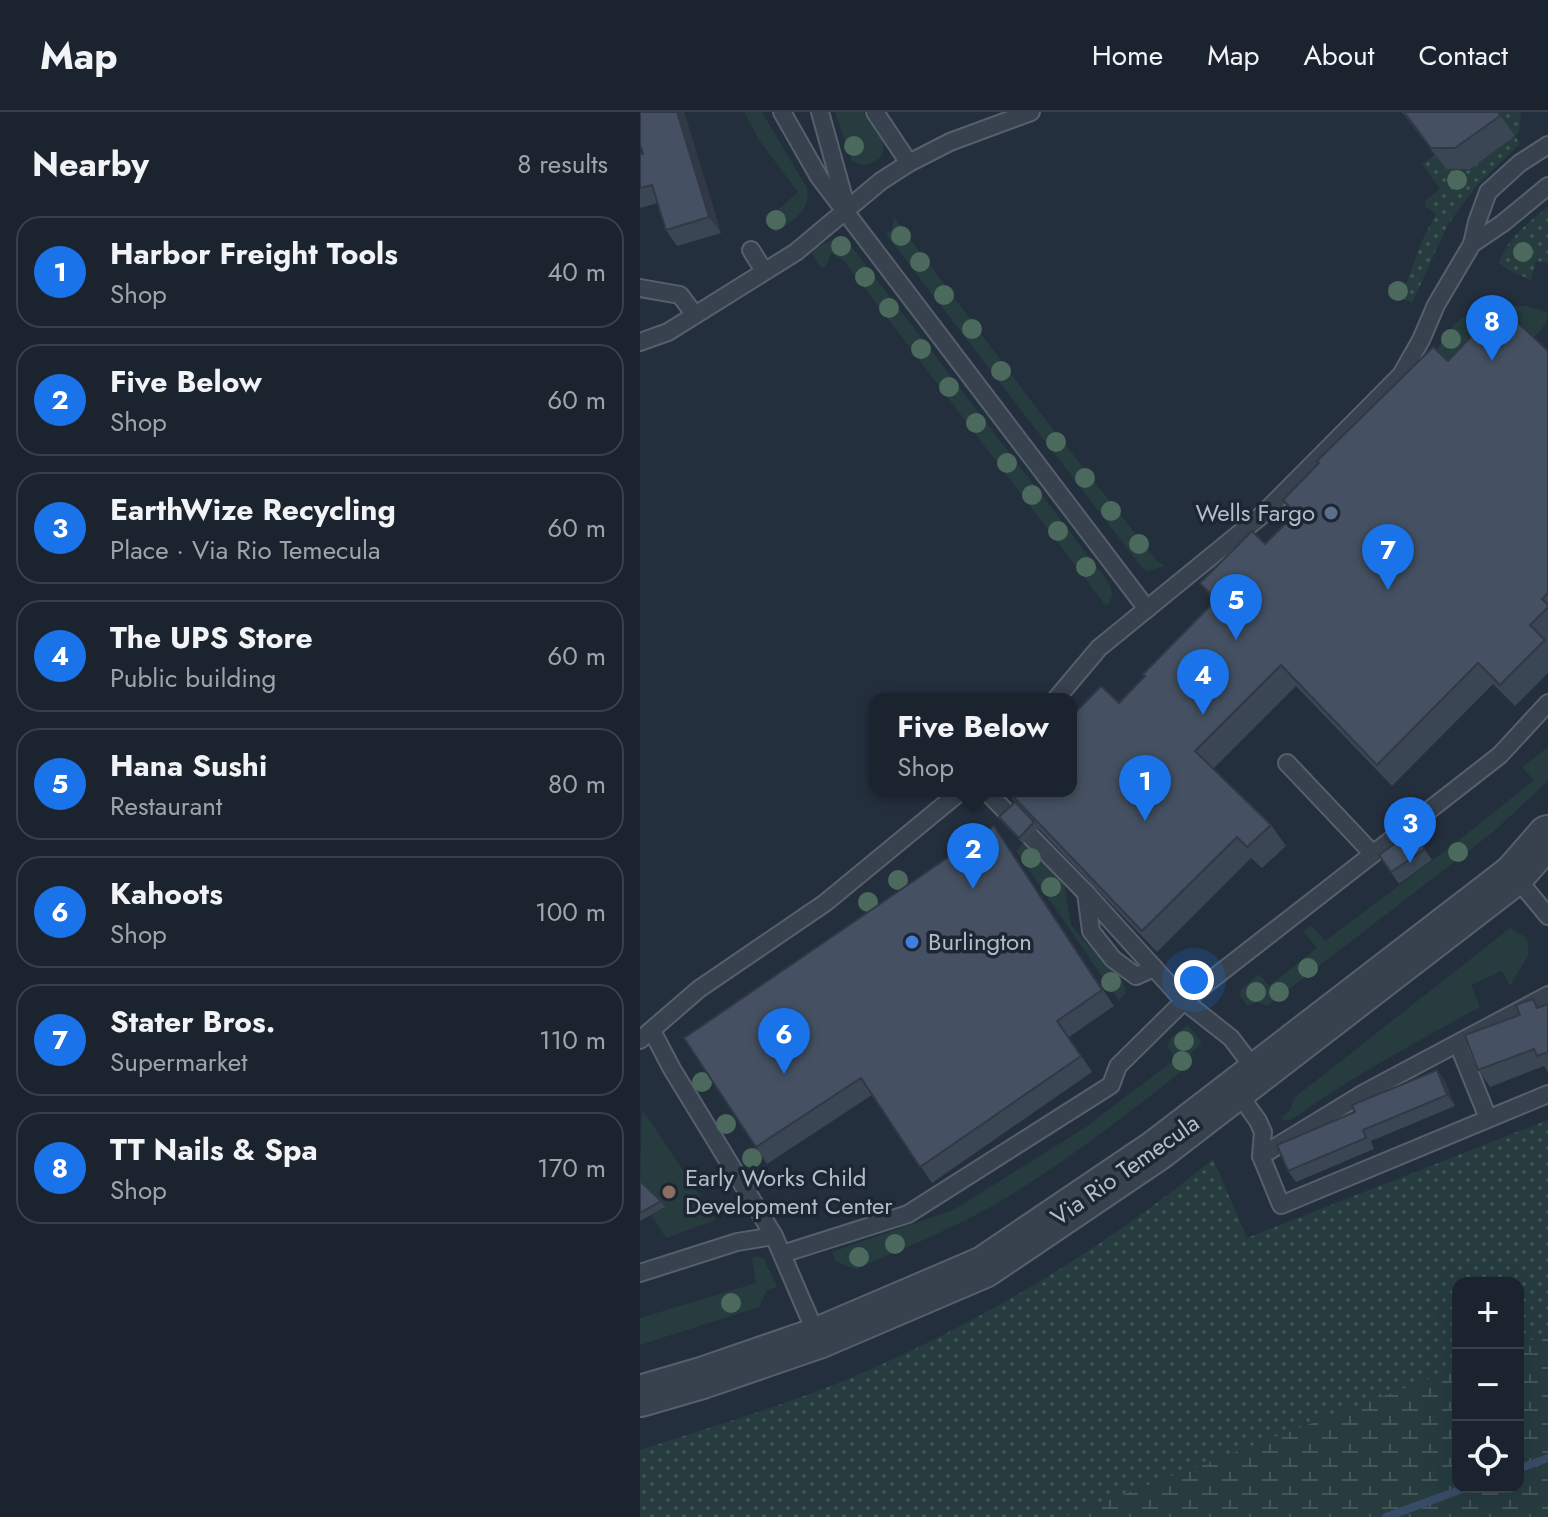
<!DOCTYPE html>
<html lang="en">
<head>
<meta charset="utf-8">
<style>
	body { margin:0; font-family:Jost,sans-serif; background:#242b36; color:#f1f3f6 }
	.controls { position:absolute; right:24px; bottom:24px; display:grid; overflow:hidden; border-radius:16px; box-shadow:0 8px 32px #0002 }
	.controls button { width:72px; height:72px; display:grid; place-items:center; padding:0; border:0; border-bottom:2px solid #39404a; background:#1b232e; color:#f1f3f6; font:40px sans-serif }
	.you { position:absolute; left:554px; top:868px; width:28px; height:28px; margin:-20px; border:6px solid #fff; border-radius:50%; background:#1a73e8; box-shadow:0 0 0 12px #1a73e833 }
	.badge { display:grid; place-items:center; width:52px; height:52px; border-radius:50%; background:#1a73e8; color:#fff; font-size:26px; font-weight:700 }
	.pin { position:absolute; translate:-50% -66px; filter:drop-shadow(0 2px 4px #0008) }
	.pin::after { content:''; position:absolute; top:42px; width:28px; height:24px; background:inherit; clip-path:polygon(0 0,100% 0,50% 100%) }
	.popup { position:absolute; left:229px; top:581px; width:208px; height:104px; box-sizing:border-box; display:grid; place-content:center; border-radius:16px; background:#1b232e; filter:drop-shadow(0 2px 6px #0005); font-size:26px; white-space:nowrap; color:#a0a4aa }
	.popup b { font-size:30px; color:#f1f3f6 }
	.popup::after { content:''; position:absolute; left:50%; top:100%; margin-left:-16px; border:16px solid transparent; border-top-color:#1b232e }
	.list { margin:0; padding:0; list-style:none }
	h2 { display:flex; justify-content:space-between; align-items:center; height:104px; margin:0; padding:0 32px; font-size:34px }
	h2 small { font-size:26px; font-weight:400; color:#a0a4aa }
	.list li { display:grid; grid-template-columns:52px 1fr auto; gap:24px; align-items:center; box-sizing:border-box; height:112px; margin:0 16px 16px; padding:0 16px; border:2px solid #39404a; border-radius:24px }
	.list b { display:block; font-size:30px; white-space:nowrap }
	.list p { margin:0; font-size:26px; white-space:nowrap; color:#a0a4aa }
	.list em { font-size:26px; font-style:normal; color:#a0a4aa }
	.icon { flex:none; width:44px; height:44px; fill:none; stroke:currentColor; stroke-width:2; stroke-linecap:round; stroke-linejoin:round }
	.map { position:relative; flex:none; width:908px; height:1405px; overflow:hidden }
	header { display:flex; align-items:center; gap:48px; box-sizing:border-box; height:112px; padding:0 40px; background:#1b232e; border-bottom:2px solid #39404a }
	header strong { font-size:38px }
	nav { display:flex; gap:44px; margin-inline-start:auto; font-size:28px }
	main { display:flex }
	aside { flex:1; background:#1b232e }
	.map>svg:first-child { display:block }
	.grass { fill:url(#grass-dots) }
	.wetland { fill:url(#wetland-marsh) }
	.green { fill:#263c3f }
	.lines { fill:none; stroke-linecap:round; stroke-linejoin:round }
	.stream { stroke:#394c67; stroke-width:8 }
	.service-casing { stroke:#565f6c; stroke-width:20 }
	.tertiary-casing { stroke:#565f6c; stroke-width:44 }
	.service { stroke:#38414e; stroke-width:16 }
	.tertiary { stroke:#38414e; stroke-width:40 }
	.tree { fill:#4b6a5d }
	.wall { fill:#3b4654 }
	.shaded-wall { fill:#303945 }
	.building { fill:#455162; stroke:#303945; stroke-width:2 }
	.service-dot { fill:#5c6f8a; stroke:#1d2633; stroke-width:3 }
	.shop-dot { fill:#3f7fe0; stroke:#1d2633; stroke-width:3 }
	.education-dot { fill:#8d6e63; stroke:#1d2633; stroke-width:3 }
	.labels { text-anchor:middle; stroke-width:7; stroke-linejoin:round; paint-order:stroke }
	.poi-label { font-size:24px; fill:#b4bcc9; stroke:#1d2633; text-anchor:start }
	.street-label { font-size:24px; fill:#b4bcc9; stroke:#1d2633 }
</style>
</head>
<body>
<header>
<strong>Map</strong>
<nav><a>Home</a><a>Map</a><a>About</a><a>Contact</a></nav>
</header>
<main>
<aside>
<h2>Nearby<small>8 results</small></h2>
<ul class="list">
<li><span class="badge">1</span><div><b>Harbor Freight Tools</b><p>Shop</p></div><em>40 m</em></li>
<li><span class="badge">2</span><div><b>Five Below</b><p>Shop</p></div><em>60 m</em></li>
<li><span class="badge">3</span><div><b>EarthWize Recycling</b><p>Place · Via Rio Temecula</p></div><em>60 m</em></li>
<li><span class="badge">4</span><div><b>The UPS Store</b><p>Public building</p></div><em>60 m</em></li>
<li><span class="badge">5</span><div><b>Hana Sushi</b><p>Restaurant</p></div><em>80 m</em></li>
<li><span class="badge">6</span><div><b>Kahoots</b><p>Shop</p></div><em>100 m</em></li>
<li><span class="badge">7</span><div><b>Stater Bros.</b><p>Supermarket</p></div><em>110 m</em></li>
<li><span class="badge">8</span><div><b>TT Nails &amp; Spa</b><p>Shop</p></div><em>170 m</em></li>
</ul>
</aside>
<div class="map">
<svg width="908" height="1405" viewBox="0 0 908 1405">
	<defs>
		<pattern id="grass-dots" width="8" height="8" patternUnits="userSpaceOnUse" patternTransform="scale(2)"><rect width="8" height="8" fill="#263c3f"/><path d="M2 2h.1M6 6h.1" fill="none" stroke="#435659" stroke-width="1.8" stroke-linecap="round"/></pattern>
		<pattern id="wetland-marsh" width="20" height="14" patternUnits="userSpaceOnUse" patternTransform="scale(2)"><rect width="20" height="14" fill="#263c3f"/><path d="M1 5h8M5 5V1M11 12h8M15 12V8" fill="none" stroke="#435659"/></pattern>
	</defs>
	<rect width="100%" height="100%" fill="#242f3e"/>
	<g class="grass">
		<path d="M857 0H881L879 20 875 24 880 32 838 72 808 112 772 191 756 183 748 175 749 172 765 175 782 129 796 102 785 94V89L800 77 782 52 794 43 806 57Z"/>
		<path d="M908 95V151L896 149 891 168 868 158 859 150C868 126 888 110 908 95Z"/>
		<path d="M908 1008V1222L878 1233V1171H818V1256L424 1405H0V1338C79 1312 161 1289 236 1255 357 1201 471 1131 573 1047L607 1126Z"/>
	</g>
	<path class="wetland" d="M908 1222V1405H424L818 1256V1375H878V1233Z"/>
	<g class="green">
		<path d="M104 0H122L167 76C171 100 152 108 136 121L126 110 125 104 129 100 134 101 158 80 119 28Z"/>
		<path d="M195 0H223C233 15 251 27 240 46 230 53 223 55 212 49Z"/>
		<path d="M254 105 398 298 517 449 525 454 507 459 503 457 246 122 252 118Z"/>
		<path d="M200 124 208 130 466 467C473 478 475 484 466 494L204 149 191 141 186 155H180L172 142 175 136Z"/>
		<path d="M856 194H887L908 200C908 229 846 257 823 270L791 246C812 215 817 200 856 194Z"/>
		<path d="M908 635V669L853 720 627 894 617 890 607 894 600 883 601 877 619 862 629 874 677 836 663 819 671 813 685 829 809 736 894 668 882 655Z"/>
		<path d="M387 727 424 771 431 813 451 837 481 865 486 880 479 889 376 739Z"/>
		<path d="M870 816 887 826 889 842 870 874 862 859 831 873 840 895C776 930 711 965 651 1008L645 1009 641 1006 650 998 654 986Z"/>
		<path d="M548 913 562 931 551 941V952C490 1000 427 1049 361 1089 315 1116 265 1136 216 1157L195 1149 192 1140 315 1097 446 1015 535 947 527 933 532 925Z"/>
		<path d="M2 997 76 1108 26 1126 11 1103 25 1095 0 1071Z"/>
		<path d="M115 1144 124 1147 137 1175 127 1178 119 1195 0 1233V1206L116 1171 112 1147Z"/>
	</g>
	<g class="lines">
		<g class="stream">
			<path d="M878 1357 908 1346"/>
			<path d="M746 1405 828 1375"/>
		</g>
		<defs>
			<g id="service">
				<path d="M142 0 179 65 507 497"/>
				<path d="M180 0 205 90"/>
				<path d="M235 0 269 51"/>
				<path d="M832 132 863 111 908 74"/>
				<path d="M111 138 124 159"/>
				<path d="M0 176 40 183 55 203"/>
				<path d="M0 230 28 220 156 140 241 69 269 51 310 30 391 0"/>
				<path d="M416 587 459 536 622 403 761 263 781 228 796 193 832 132 837 110 848 80 880 51 908 33"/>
				<path d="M647 651 733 742"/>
				<path d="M346 679 446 781 544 889 591 926 617 960"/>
				<path d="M874 763 908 804"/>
				<path d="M446 781 451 819 473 847 496 864 514 856"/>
				<path d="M12 919 32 957 134 1124 178 1226"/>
				<path d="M0 928 59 877 185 791 321 679"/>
				<path d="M818 932 848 1006"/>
				<path d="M596 978 618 1009 623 1020 621 1044 641 1093 908 982"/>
				<path d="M621 1044 724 981 908 883"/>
				<path d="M142 1142 268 1102 471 973 478 954 544 889 860 643 908 591"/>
				<path d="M0 1161 97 1130 134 1124"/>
			</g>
			<path id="tertiary" d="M0 1284 62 1266 178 1226 344 1155 517 1038 874 763 908 724"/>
		</defs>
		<use href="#service" class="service-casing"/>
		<use href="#tertiary" class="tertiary-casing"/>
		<use href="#service" class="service"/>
		<use href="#tertiary" class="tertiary"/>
	</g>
	<g class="tree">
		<circle cx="214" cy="34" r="10"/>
		<circle cx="817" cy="68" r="10"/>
		<circle cx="136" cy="108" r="10"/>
		<circle cx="261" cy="124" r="10"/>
		<circle cx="201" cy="134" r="10"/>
		<circle cx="883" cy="140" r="10"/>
		<circle cx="280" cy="150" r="10"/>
		<circle cx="225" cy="165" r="10"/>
		<circle cx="758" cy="179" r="10"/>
		<circle cx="304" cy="183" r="10"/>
		<circle cx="249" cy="196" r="10"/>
		<circle cx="332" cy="217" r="10"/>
		<circle cx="811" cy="227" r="10"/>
		<circle cx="281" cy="237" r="10"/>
		<circle cx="361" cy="259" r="10"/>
		<circle cx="309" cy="275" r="10"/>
		<circle cx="336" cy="311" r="10"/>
		<circle cx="416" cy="330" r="10"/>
		<circle cx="367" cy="351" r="10"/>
		<circle cx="445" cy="366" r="10"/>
		<circle cx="392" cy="383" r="10"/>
		<circle cx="471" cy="399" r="10"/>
		<circle cx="418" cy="419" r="10"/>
		<circle cx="499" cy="432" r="10"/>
		<circle cx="446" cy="455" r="10"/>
		<circle cx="818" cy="740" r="10"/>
		<circle cx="391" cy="746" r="10"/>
		<circle cx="258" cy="768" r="10"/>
		<circle cx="411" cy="775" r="10"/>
		<circle cx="228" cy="790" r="10"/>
		<circle cx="668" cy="856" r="10"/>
		<circle cx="471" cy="870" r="10"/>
		<circle cx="616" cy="880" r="10"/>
		<circle cx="639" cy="880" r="10"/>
		<circle cx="544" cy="929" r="10"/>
		<circle cx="542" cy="949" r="10"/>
		<circle cx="62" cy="970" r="10"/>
		<circle cx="86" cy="1012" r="10"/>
		<circle cx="112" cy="1046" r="10"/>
		<circle cx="255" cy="1132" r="10"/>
		<circle cx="219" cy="1145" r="10"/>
		<circle cx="91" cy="1191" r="10"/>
	</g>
	<g class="wall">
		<path d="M0 0H44L81 121 37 134 26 118 18 91 0 96V42H3Z"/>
		<path d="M762 0H858L875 24 830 57H806Z"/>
		<path d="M908 239V561L875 594 853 572 752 674 656 574 573 657 631 713 646 734 622 756 611 746 517 840 398 716 383 731 363 711 359 705 375 690 367 679H431L479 591 574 490 560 471 625 432 653 403 643 388 808 249Z"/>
		<path d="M772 719 792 748 759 772 739 743Z"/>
		<path d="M365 731 474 894 429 925 452 960 292 1071 232 983 127 1052 116 1035Z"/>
		<path d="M908 892V960L904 954 850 975 838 958 880 903Z"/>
		<path d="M797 958 805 969 815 994 731 1029 734 1037 656 1070 648 1059 715 1000Z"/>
		<path d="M0 1069 21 1089 25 1095 0 1109Z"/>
	</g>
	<g class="shaded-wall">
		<path d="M37 0H44L81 121 69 105Z"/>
		<path d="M797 958 805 969 815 994 807 983Z"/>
	</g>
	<g class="building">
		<path d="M0 0H37L69 105 26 118 12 73 0 76V42H3L0 32Z"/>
		<path d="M764 0H858L860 4 815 36H791Z"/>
		<path d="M860 194 908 239V481L902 487 908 493V495L890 513 905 528 860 573 838 551 737 653 641 553 555 639 631 713 607 735 597 725 502 819 368 679H431V605L461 574 479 591 505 564 503 562 507 558 576 488 560 471 612 419 625 432 656 401 643 388 679 351 677 349 789 239 793 235 808 249Z"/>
		<path d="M375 690 394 710 379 726 359 705Z"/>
		<path d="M354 714 462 878 417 909 441 944 280 1055 221 966 116 1035 44 926Z"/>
		<path d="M772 719 785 737 751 760 739 743Z"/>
		<path d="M893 887 897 896 908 892V940L897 944 894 937 838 958 825 923 880 903 876 893Z"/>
		<path d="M797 958 807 983 723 1018 726 1026 648 1059 637 1033 715 1000 712 993Z"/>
		<path d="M0 1069 21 1089 0 1101Z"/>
	</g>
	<circle class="service-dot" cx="691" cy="401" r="8"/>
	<circle class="shop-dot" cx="272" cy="830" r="8"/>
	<circle class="education-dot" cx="29" cy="1080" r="8"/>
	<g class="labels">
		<g class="poi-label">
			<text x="675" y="409" text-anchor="end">Wells Fargo</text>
			<text x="288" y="838">Burlington</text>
			<text x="45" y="1074">Early Works Child<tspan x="45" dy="28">Development Center</tspan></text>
		</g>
		<g class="street-label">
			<text transform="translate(485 1058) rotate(-35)" y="8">Via Rio Temecula</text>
		</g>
	</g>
</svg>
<div class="controls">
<button>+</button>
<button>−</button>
<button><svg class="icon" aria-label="locate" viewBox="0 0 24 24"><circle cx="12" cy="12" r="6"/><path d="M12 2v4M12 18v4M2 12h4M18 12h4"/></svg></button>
</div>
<div class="you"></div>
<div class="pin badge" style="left:505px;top:709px">1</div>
<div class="pin badge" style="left:333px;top:777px">2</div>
<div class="popup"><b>Five Below</b>Shop</div>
<div class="pin badge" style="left:770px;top:751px">3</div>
<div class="pin badge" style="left:563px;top:603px">4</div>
<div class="pin badge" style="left:596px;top:528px">5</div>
<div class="pin badge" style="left:144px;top:962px">6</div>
<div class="pin badge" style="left:748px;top:478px">7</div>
<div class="pin badge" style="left:852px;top:249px">8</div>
</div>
</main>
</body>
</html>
